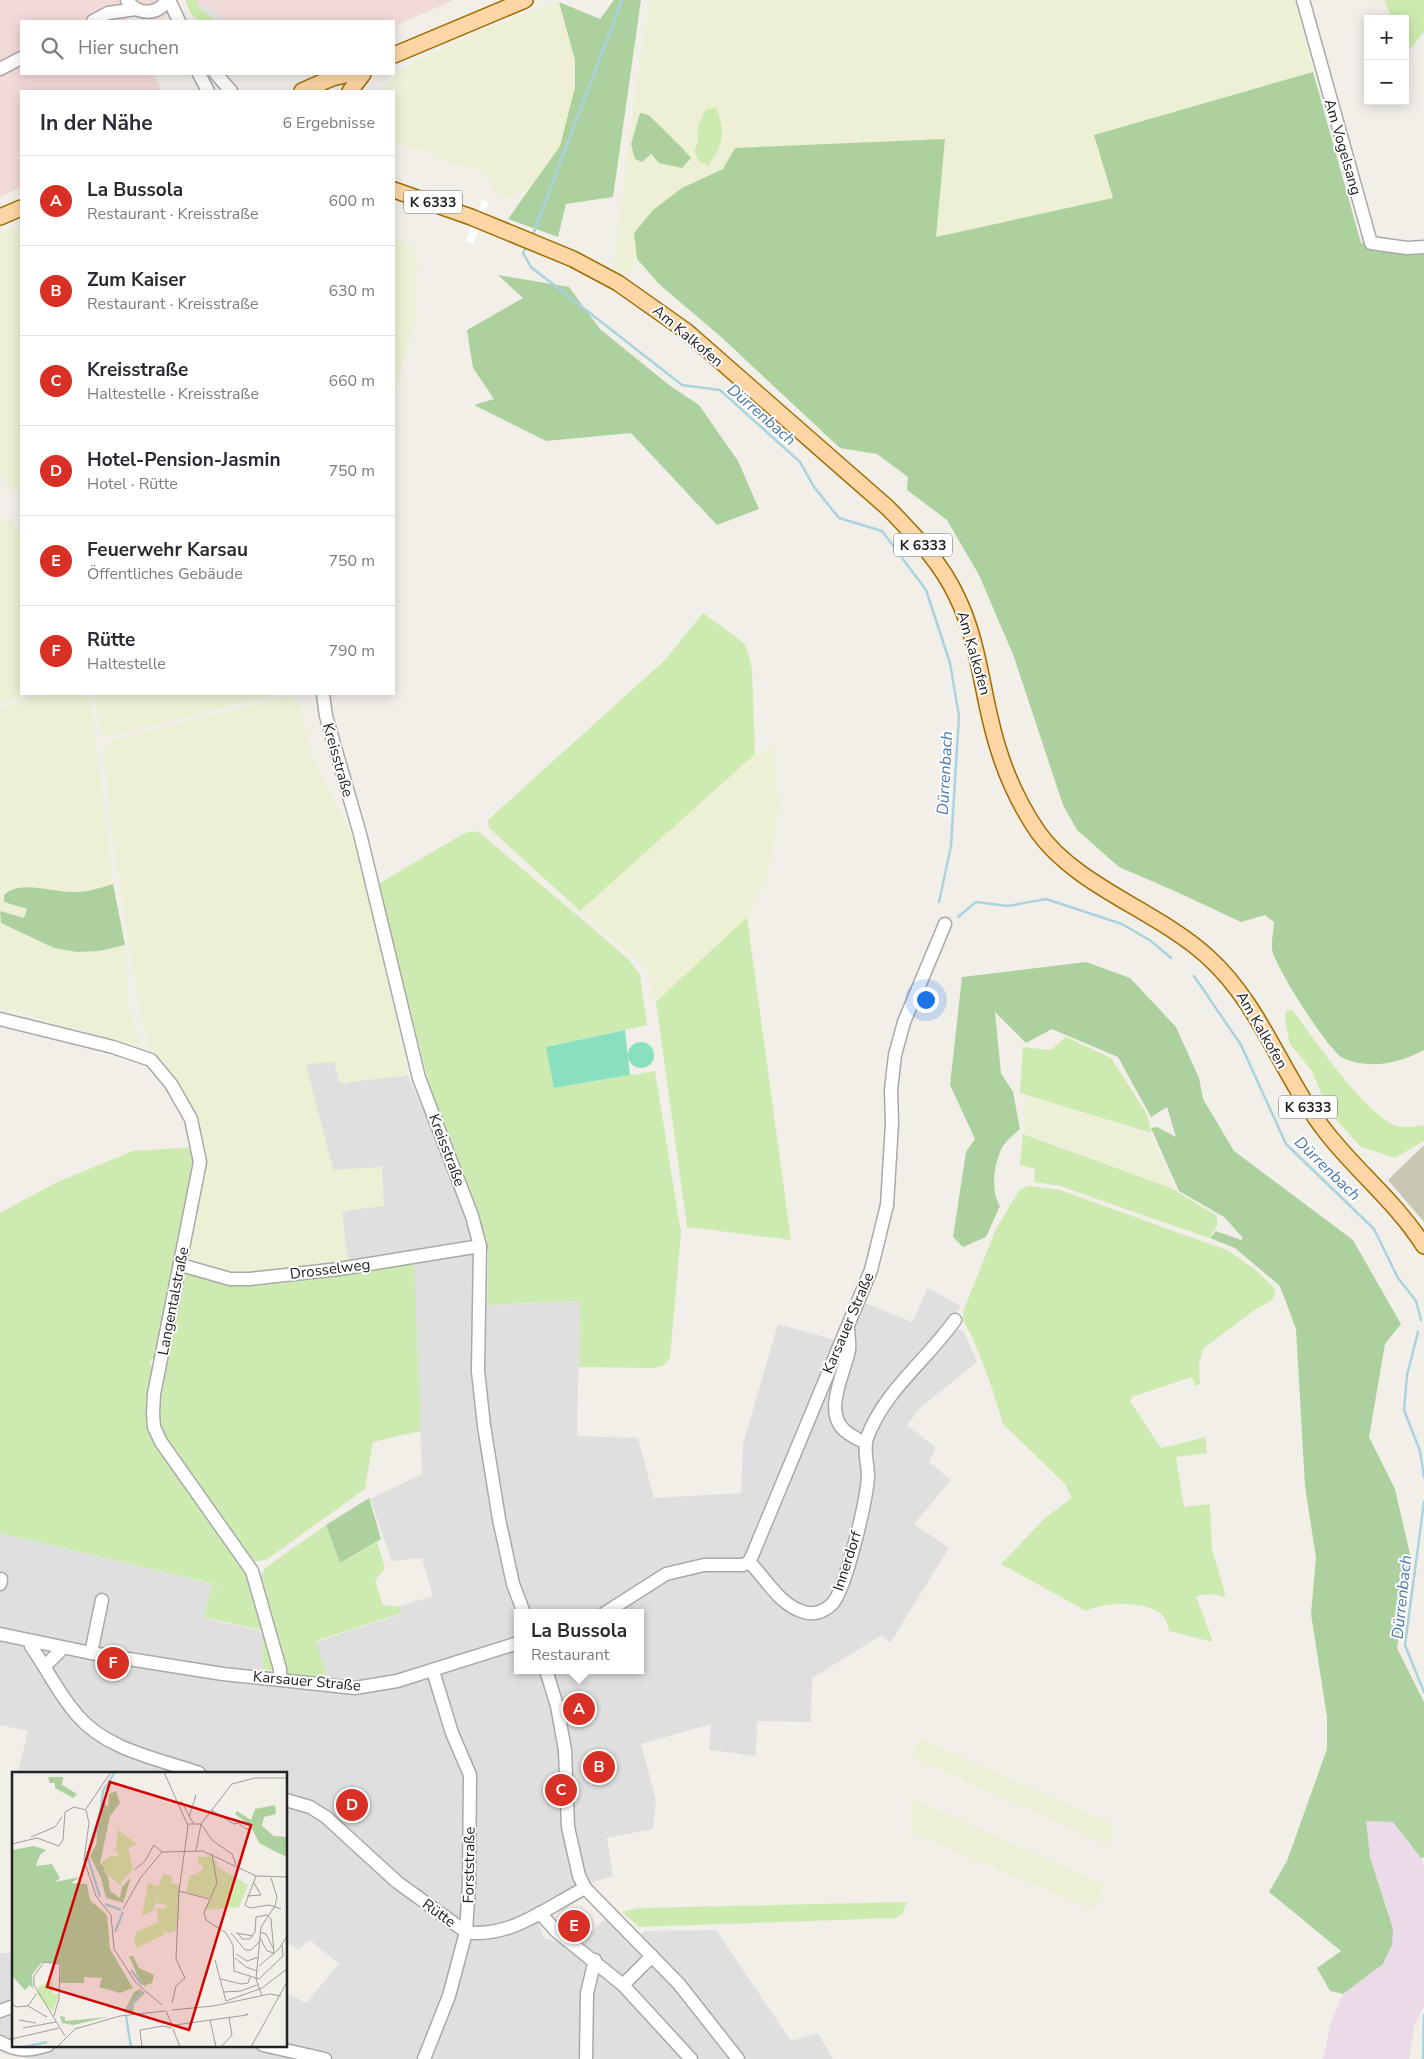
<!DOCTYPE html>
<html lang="de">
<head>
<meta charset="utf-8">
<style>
	body { margin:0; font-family:"Nunito Sans",sans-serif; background:#f7f7f7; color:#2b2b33 }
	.controls { position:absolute; right:15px; top:15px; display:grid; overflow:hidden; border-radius:0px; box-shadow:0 2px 12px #0003 }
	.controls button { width:45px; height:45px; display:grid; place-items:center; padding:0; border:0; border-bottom:1px solid #e1e1e2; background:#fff; color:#2b2b33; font:25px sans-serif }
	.you { position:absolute; left:925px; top:999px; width:18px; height:18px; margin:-12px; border:4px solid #fff; border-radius:50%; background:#1a73e8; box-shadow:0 0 0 8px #1a73e833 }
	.badge { display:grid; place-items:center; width:32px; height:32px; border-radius:50%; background:#d93025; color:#fff; font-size:16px; font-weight:700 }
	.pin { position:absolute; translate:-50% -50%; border:2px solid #fff; box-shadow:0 1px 5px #0006 }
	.popup { position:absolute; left:514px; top:1609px; width:130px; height:65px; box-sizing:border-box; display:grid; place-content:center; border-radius:0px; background:#fff; filter:drop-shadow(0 1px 4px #0005); font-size:16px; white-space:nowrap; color:#7c7c81 }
	.popup b { font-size:19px; color:#2b2b33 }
	.popup::after { content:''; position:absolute; left:50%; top:100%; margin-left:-10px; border:10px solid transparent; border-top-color:#fff }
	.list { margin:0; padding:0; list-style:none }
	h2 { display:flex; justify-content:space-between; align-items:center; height:65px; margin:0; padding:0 20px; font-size:21px }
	h2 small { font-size:16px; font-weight:400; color:#7c7c81 }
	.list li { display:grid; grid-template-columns:32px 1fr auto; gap:15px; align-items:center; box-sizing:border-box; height:90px; padding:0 20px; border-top:1px solid #e1e1e2 }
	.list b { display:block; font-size:19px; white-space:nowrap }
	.list p { margin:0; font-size:16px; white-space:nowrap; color:#7c7c81 }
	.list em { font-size:16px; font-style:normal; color:#7c7c81 }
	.icon { flex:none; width:28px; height:28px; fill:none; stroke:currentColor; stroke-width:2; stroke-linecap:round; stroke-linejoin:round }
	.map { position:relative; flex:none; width:1424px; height:2059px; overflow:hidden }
	.search { position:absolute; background:#fff; box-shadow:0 2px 12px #0003; left:20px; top:20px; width:375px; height:55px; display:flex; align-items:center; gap:12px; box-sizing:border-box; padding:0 18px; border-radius:0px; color:#7c7c81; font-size:19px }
	.panel { position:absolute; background:#fff; box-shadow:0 2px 12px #0003; left:20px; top:90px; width:375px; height:605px; border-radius:0px }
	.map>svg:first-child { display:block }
	.residential { fill:#e0dfdf; fill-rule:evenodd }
	.commercial { fill:#f2dad9 }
	.industrial { fill:#ebdbe8 }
	.construction { fill:#c7c7b4 }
	.farmland { fill:#eef0d5; fill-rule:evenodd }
	.grass { fill:#cdebb0 }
	.forest { fill:#add19e }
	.pitch { fill:#88e0be }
	.parking { fill:#e2e2e2 }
	.pier { fill:#fff }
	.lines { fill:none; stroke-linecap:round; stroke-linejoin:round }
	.stream { stroke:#aad3df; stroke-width:2.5 }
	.minor-casing { stroke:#a9a9a9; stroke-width:15 }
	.major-casing { stroke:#a06b00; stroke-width:18 }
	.minor { stroke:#fff; stroke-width:12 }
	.major { stroke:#fcd6a4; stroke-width:15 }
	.labels { text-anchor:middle; stroke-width:4; stroke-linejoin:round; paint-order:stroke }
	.shield { fill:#fff; stroke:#646464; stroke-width:1 }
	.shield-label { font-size:14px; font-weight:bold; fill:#222 }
	.street-label { font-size:15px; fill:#222; stroke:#fff }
	.water-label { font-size:16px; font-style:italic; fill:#4a7aab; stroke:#fff }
	.inset-river { fill:none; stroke:#aad3df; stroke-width:2.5 }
	.inset-road { fill:none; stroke:#9f9d99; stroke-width:1 }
	.view { fill:#d40000; fill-opacity:0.15; stroke:#d40000; stroke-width:2.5 }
	.inset-edge { fill:none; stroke:#222; stroke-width:2.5 }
</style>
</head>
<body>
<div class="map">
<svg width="1424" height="2059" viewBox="0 0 1424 2059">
	<rect width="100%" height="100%" fill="#f2efe9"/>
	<g class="residential">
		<path d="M335 1061 340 1083 408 1075 471 1220 477 1264 476 1306 580 1301 577 1436 638 1438 654 1498 741 1493 743 1444 778 1324 839 1341 861 1301 912 1322 928 1288 961 1306 948 1323 964 1332 977 1362 921 1407 907 1425 936 1448 929 1462 951 1480 914 1524 949 1548 890 1643 882 1635 812 1678 811 1722 757 1721 756 1756 709 1750 711 1724 641 1744 656 1800 653 1829 607 1838 613 1876 577 1887 534 1911 544 1938 577 1945 606 1918 632 1941 645 1931 716 1930 791 2041 818 2033 833 2059H25L21 2049 14 2045H286V1993L306 2003 339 1964 310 1940 299 1949 286 1942V1773H18L28 1731 0 1725V1533L212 1584 204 1618 263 1632 264 1660 260 1681 327 1679 326 1671 316 1642 402 1614 400 1606 433 1596 422 1558 392 1561 370 1499 422 1474 413 1255 348 1262 341 1211 382 1168 333 1170 305 1064ZM518 1613H640V1670H518Z"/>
		<path d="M0 1953H14V2045L0 2038Z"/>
	</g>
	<g class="commercial">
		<path d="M0 0H174L175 6 168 14 153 21 132 14 126 16 128 21H21V74H154L162 91H21V187L0 197Z"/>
		<path d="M197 0H454L394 26V21H215L197 5Z"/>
	</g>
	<path class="industrial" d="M1365 1821 1393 1822 1421 1858 1424 1867V2005L1414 2027 1409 2059H1323L1331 2023 1343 1994 1383 1964 1393 1929 1370 1857Z"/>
	<path class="construction" d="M1424 1145V1222L1388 1180Z"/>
	<g class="farmland">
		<path d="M650 0H1295L1313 72 1095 135 1113 198 935 237 723 169 682 188 634 233 637 259 628 276 613 271 633 110ZM647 115 674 142 688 152 659 163 651 154Z"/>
		<path d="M559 2 575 60V87L560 146 528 191 506 197 494 191 488 178 481 170 434 158 435 153 394 143V91H383L392 79 414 62 443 50 470 34Z"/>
		<path d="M21 225V491L9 488 0 473V232Z"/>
		<path d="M394 238 412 246 417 260 418 272 414 287 417 305 416 317 394 396Z"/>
		<path d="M0 519H11L21 536V694H30L0 703Z"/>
		<path d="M42 694H90L113 884 91 891H57L27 909 24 918 0 911V708Z"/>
		<path d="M94 694H279L109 736 104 735 100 730Z"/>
		<path d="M285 697 294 699 301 708 311 755 358 847 408 1075 340 1083 334 1062 306 1064 333 1170 382 1167 384 1206 342 1211 348 1262 248 1275 203 1270 188 1259V1244L205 1161 153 1059 140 1011 113 840 104 748 108 742Z"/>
		<path d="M773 748 779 806 769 869 747 917 656 1002 646 967 580 911 755 754Z"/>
		<path d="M0 919 1 923 8 927 39 939 54 948 77 952 99 951 125 945 129 1008 140 1044 138 1047 0 1007Z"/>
		<path d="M1026 1095 1151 1135 1171 1181 1169 1187 1023 1133Z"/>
		<path d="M921 1739 1114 1825 1110 1846 913 1757 917 1742Z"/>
		<path d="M911 1798 1103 1884 1097 1904 1092 1909 911 1832Z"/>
	</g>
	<g class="grass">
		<path d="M185 0H197V5L215 21H199L191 14Z"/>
		<path d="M1384 0H1424V32L1405 55V19H1392Z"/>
		<path d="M716 107C726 134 724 142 708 166L698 160 694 151 698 142V126L706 109Z"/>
		<path d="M703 613 745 644 752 668 755 754 580 911 489 828 488 820 666 659Z"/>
		<path d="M472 831 480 833 610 943 629 960 640 975 647 1025 546 1047 555 1088 655 1071 681 1233 670 1358 664 1365 655 1368 579 1367 580 1301 487 1305 488 1253 455 1150 431 1092 378 884 463 834Z"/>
		<path d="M747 917 791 1240 687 1227 656 1002Z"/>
		<path d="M1288 1009 1293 1011C1316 1041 1363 1113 1397 1126 1404 1128 1417 1127 1424 1125V1141L1395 1158 1361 1147 1329 1112 1312 1071 1290 1044 1286 1027 1285 1015Z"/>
		<path d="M1066 1037 1111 1058 1147 1114 1151 1133 1020 1093 1023 1047 1051 1050Z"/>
		<path d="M1023 1134 1171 1188 1217 1216V1226L1209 1238 1060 1186 1034 1182 1035 1169 1020 1165Z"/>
		<path d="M194 1147 196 1164 159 1352 149 1363 156 1370 151 1420 246 1568 275 1671 263 1669V1631L204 1617 212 1584 231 1588 0 1533V1213L55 1183 133 1151Z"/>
		<path d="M1030 1186 1060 1190 1229 1251 1257 1271 1275 1289V1295L1272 1300 1253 1311 1204 1348 1199 1363 1200 1384 1195 1386 1192 1377 1132 1397 1130 1401 1161 1448 1205 1437 1207 1453 1176 1457 1184 1507 1210 1504 1212 1549 1226 1597 1211 1594 1196 1596 1213 1642 1169 1631C1168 1627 1166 1619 1163 1616 1149 1600 1103 1602 1086 1611L1001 1564 1046 1517 1072 1498 1065 1484 1003 1424 992 1388 974 1341 963 1320V1312L996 1229 1020 1189Z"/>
		<path d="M414 1262 421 1431 373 1442 365 1489 266 1560 251 1562 161 1435 156 1403 184 1274 192 1270 211 1277Z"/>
		<path d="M326 1525 340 1563 377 1542 385 1568 375 1581 383 1605 399 1606 402 1613 316 1641 326 1671V1679L287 1673 284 1669 259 1584 261 1577 265 1568Z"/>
		<path d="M907 1902 902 1914 895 1918 639 1927 622 1912 640 1908Z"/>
	</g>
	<g class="forest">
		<path d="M614 0H641L613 197 566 204 558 237 508 219 560 146 575 87V60L559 2 600 19Z"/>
		<path d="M1313 72 1361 243 1377 248 1424 251V1050C1400 1063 1369 1070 1343 1058 1328 1051 1274 965 1272 949 1271 941 1274 930 1274 922L1265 915 1241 922 1177 892 1119 867 1077 830 1063 805 1014 657 979 575 947 520 907 490 908 477 877 454 840 448 720 336 659 284 637 259 634 233 653 210 682 188 723 169 735 148 945 139 936 237 1113 198 1094 135Z"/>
		<path d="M640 113C643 113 646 114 648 115 653 119 689 154 691 158L682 168 659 163 651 154 642 162 635 159 631 144Z"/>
		<path d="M498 275 569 287 600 329 669 385 699 405 738 461 759 509 717 525 631 433 546 441 474 405 494 399 473 368 467 330 523 298Z"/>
		<path d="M113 884 125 945 99 951 77 952 54 948 1 923 0 911 24 918 27 909 4 902V895C20 879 54 893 75 892 88 892 100 888 113 884Z"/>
		<path d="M1086 962 1130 978 1176 1027 1199 1078 1203 1099 1234 1151 1353 1240 1401 1324 1385 1344 1369 1437 1395 1489 1412 1563 1397 1648 1424 1702V1857L1421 1858 1393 1822 1366 1821 1370 1857 1393 1929 1392 1945 1383 1964 1343 1994 1330 1991 1317 1968 1341 1951 1269 1892 1287 1861 1327 1749V1717L1311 1614 1316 1558 1305 1486 1296 1329 1280 1286 1235 1248 1210 1238 1216 1231 1241 1240 1243 1238 1224 1217 1179 1191 1151 1128 1157 1127 1176 1137 1167 1107 1151 1117 1118 1057 1052 1029 1026 1043 995 1012 1001 1073 1013 1092 1020 1129C1014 1134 1007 1140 1003 1146 994 1161 990 1192 1000 1206L986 1237 963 1247 953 1237 966 1152 975 1139 950 1085 962 977Z"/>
		<path d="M369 1498 381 1539 340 1563 326 1525Z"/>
	</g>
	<g class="pitch">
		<path d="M625 1030 630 1075 554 1088 546 1047Z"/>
		<circle cx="641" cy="1055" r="13"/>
	</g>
	<path class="parking" d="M203 2 226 21H217L200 7Z"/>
	<path class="pier" d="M482 200 489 202 473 244 466 241Z"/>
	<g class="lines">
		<g class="stream">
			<path d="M532 237 622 0"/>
			<path d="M527 246 523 253 531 267 682 385 720 390 800 462 814 487 839 518 882 531 926 590 950 663 959 716 951 846 939 902"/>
			<path d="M958 917 976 902 1008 906 1046 899 1122 924 1151 941 1171 958"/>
			<path d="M1194 976 1241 1045 1286 1144 1374 1229 1398 1278 1416 1301 1421 1320"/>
			<path d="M1418 1332 1407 1375 1404 1410 1420 1451 1424 1477"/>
			<path d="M1424 1502 1405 1645 1424 1692"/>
			<path d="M1423 2059 1424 2015"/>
		</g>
		<defs>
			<g id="minor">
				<path d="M127 0C137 15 157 16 167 0"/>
				<path d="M169 0 179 21"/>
				<path d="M1303 0 1371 243 1407 248 1424 247"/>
				<path d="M93 21 108 13 136 9"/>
				<path d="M0 69 21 58"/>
				<path d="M199 74 208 91"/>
				<path d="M216 74 231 91"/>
				<path d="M323 694 326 716 360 834 419 1078 472 1216 480 1246 478 1371 484 1426 499 1519 513 1584 524 1613"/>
				<path d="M0 1019 113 1047 151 1060 171 1084 191 1119 200 1162 154 1394 153 1414 154 1427 161 1442 252 1571 280 1669V1679"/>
				<path d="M181 1265 230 1279H250L339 1269 480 1246"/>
				<path d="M848 1327C848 1335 850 1343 849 1350 844 1375 821 1415 848 1433 854 1437 859 1441 866 1442"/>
				<path d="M749 1562C766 1578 778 1603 801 1611 812 1616 824 1612 832 1604 846 1590 867 1498 868 1476 868 1465 863 1449 867 1438 884 1391 926 1361 955 1320"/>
				<path d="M0 1584 1 1579"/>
				<path d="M605 1613 666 1574 704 1565H743L749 1562 752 1556 871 1270 887 1205 892 1123 891 1090 895 1055 904 1022 945 924"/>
				<path d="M0 1634 91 1653 223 1674 355 1688 397 1681 518 1643"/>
				<path d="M30 1641 31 1646C47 1669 59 1695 78 1716 107 1750 159 1759 199 1773"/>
				<path d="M91 1653 102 1600"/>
				<path d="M45 1666 63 1648"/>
				<path d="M546 1670 557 1706 565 1750 568 1827 579 1876 585 1888 679 1984 738 2059"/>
				<path d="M286 1800 310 1807 326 1817 397 1882 466 1932C509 1939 548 1907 585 1888"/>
				<path d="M540 1913 556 1931 623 1985 691 2059"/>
				<path d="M623 1985 652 1956"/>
				<path d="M0 2011 14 2006"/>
				<path d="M0 2042C18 2052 29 2051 48 2045"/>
				<path d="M263 2045 325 2059"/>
				<path d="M424 2059 449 1996 466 1932 469 1883 470 1775 452 1733 433 1671"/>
				<path d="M586 2059 587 1993 595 1960"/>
			</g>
			<g id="major">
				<path d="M394 55 525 0"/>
				<path d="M302 91 332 78 349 74"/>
				<path d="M350 91 363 74"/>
				<path d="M394 190 471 217 573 259 618 283 686 331 888 508C914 535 941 562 957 597 981 646 982 700 999 751 1008 780 1021 807 1038 832 1077 887 1158 911 1208 957 1261 1005 1282 1076 1326 1132 1357 1172 1397 1203 1424 1246"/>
				<path d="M0 217 21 208"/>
			</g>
		</defs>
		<use href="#minor" class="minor-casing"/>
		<use href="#major" class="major-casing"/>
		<use href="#minor" class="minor"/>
		<use href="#major" class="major"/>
	</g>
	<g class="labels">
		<g class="shield">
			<rect x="404" y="190.5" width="58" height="23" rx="4"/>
			<rect x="894" y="533.5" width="58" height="23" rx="4"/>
			<rect x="1279" y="1095.5" width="58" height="23" rx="4"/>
		</g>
		<g class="shield-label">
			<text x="433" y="207">K 6333</text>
			<text x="923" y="550">K 6333</text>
			<text x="1308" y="1112">K 6333</text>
		</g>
		<g class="street-label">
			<text transform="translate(1343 147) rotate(74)" y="5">Am Vogelsang</text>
			<text transform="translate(688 336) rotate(40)" y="5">Am Kalkofen</text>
			<text transform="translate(974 653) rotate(74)" y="5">Am Kalkofen</text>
			<text transform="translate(338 760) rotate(74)" y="5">Kreisstraße</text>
			<text transform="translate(1262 1030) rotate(60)" y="5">Am Kalkofen</text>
			<text transform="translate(447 1150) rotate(69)" y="5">Kreisstraße</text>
			<text transform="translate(330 1269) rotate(-7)" y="5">Drosselweg</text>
			<text transform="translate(173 1301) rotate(-79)" y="5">Langentalstraße</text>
			<text transform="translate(848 1323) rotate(-67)" y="5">Karsauer Straße</text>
			<text transform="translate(847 1561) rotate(-72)" y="5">Innerdorf</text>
			<text transform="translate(307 1681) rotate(5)" y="5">Karsauer Straße</text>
			<text transform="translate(469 1865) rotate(-89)" y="5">Forststraße</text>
			<text transform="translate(439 1913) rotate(36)" y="5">Rütte</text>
		</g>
		<g class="water-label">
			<text transform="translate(762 414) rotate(41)" y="6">Dürrenbach</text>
			<text transform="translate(944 773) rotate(-87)" y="6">Dürrenbach</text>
			<text transform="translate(1328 1168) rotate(44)" y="6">Dürrenbach</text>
			<text transform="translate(1401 1597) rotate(-84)" y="6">Dürrenbach</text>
		</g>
	</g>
	<g transform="translate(12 1772)">
		<rect width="275" height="275" fill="#f2efe9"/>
		<path d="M106 58 125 72 116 76 121 97 110 109 109 114 93 100 89 91 99 84H107L105 79 100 78 104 77ZM195 81 206 91 204 94 236 113 227 135 192 138 198 126 174 120 178 103H183L191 97 190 92 186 93V85H195ZM151 102 161 104 159 111 168 113 166 158 155 161 151 157 153 162 125 176 122 171 124 160 147 150 144 136 154 137V133L144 131 146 117 142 138 130 144 136 110 146 115ZM40 209 41 222H47L41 240 26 223V215Z" fill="#cdebb0"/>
		<path d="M36 5H51L50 13 65 22 61 26 43 16V11H38ZM104 19 108 31 98 44 88 91 94 98H91L96 104 98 119 108 126 110 115 119 105 111 131 94 126 89 106 78 84 84 73 88 37 91 30 96 35 97 22ZM263 33 264 42 252 45 250 54 262 64 275 65V83L272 84 247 71 239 54 223 42 225 39 239 48 243 37ZM22 74 34 78 28 83 24 94 40 92 48 106 43 110 68 105 59 111 75 112 78 128 95 143 98 177 121 216 108 221 87 215 90 206 72 205V211H48L49 192 41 190 29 191 20 203 21 217 18 213 13 218 0 204V78ZM117 184H121L127 196 142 203 140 211 134 213 136 215 129 212ZM128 217 133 221 122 232 121 241 112 240 122 220ZM48 244 53 245V249L96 245 61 253 50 251Z" fill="#add19e"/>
		<path class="inset-river" d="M76 82 87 52 91 19 103 0M75 83 88 125M93 132 109 138M103 160 111 140M119 198 130 213M114 240 130 220M114 244 119 275M12 275 35 270"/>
		<path class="inset-road" d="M152 0 176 54 167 119 164 187 173 206 164 214 160 231M169 29 181 51M74 37 99 0M74 38 77 51 72 88 84 124 99 143 102 177 124 211 150 233M199 38 222 52 226 51 234 57H240M177 45 184 23M176 52H189L201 69 220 82 224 93M19 65 43 55 50 45M0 72 25 66 47 74 51 68 53 40 62 35 74 38M184 79 189 52 220 12 243 6H275M200 82 205 111 192 141 194 148 214 161 221 173 222 199 247 207 271 184 270 173M122 98 133 89 142 73 150 80M244 104 233 133 238 136 257 133 269 137M167 119 197 127M235 124 249 123 242 111M111 137 129 105 150 80 191 79 244 104 275 105M248 160 254 162 261 176M219 161 233 178H239L248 169M224 161 241 164M226 161 230 167H238L243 160 244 145 255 143 259 147 262 182M248 166 255 179 262 181M224 182 235 189 247 185M223 186 234 195 245 199M203 188 214 229 250 216 275 197M247 194 267 177 275 164M209 207 229 212 236 211 238 205M212 220 229 219 245 213M250 224 244 207 249 155 263 134 265 125 259 106M0 231 4 235 16 234 25 221M16 234 35 245M160 238 201 234 258 222 269 224M154 239 160 253M42 244 47 226 48 192 32 190 22 204V213L53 264M7 248 24 251M198 248 204 275M163 253 235 243 236 242H234M11 256 44 250M161 257 168 275M0 267 47 256M45 275 63 257 108 244 153 239M130 275 128 258 151 254 160 256M209 275 220 263 217 245M239 275 275 210"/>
		<path class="view" d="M98 10 239 53 177 258 35 215Z"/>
		<rect width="275" height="275" class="inset-edge"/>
	</g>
</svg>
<div class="controls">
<button>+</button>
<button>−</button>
</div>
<div class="you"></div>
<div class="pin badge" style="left:579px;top:1709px">A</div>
<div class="popup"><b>La Bussola</b>Restaurant</div>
<div class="pin badge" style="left:599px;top:1767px">B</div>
<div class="pin badge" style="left:561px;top:1790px">C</div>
<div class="pin badge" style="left:352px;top:1805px">D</div>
<div class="pin badge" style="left:574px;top:1926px">E</div>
<div class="pin badge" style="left:113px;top:1663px">F</div>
<div class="search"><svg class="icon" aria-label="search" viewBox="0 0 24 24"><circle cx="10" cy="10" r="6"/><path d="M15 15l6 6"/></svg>Hier suchen</div>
<section class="panel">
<h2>In der Nähe<small>6 Ergebnisse</small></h2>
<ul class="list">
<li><span class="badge">A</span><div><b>La Bussola</b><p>Restaurant · Kreisstraße</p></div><em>600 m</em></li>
<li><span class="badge">B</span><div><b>Zum Kaiser</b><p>Restaurant · Kreisstraße</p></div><em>630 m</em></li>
<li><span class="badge">C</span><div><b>Kreisstraße</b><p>Haltestelle · Kreisstraße</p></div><em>660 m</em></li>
<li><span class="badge">D</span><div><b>Hotel-Pension-Jasmin</b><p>Hotel · Rütte</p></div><em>750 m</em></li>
<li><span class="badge">E</span><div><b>Feuerwehr Karsau</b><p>Öffentliches Gebäude</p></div><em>750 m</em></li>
<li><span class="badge">F</span><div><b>Rütte</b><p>Haltestelle</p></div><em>790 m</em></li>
</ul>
</section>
</div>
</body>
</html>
